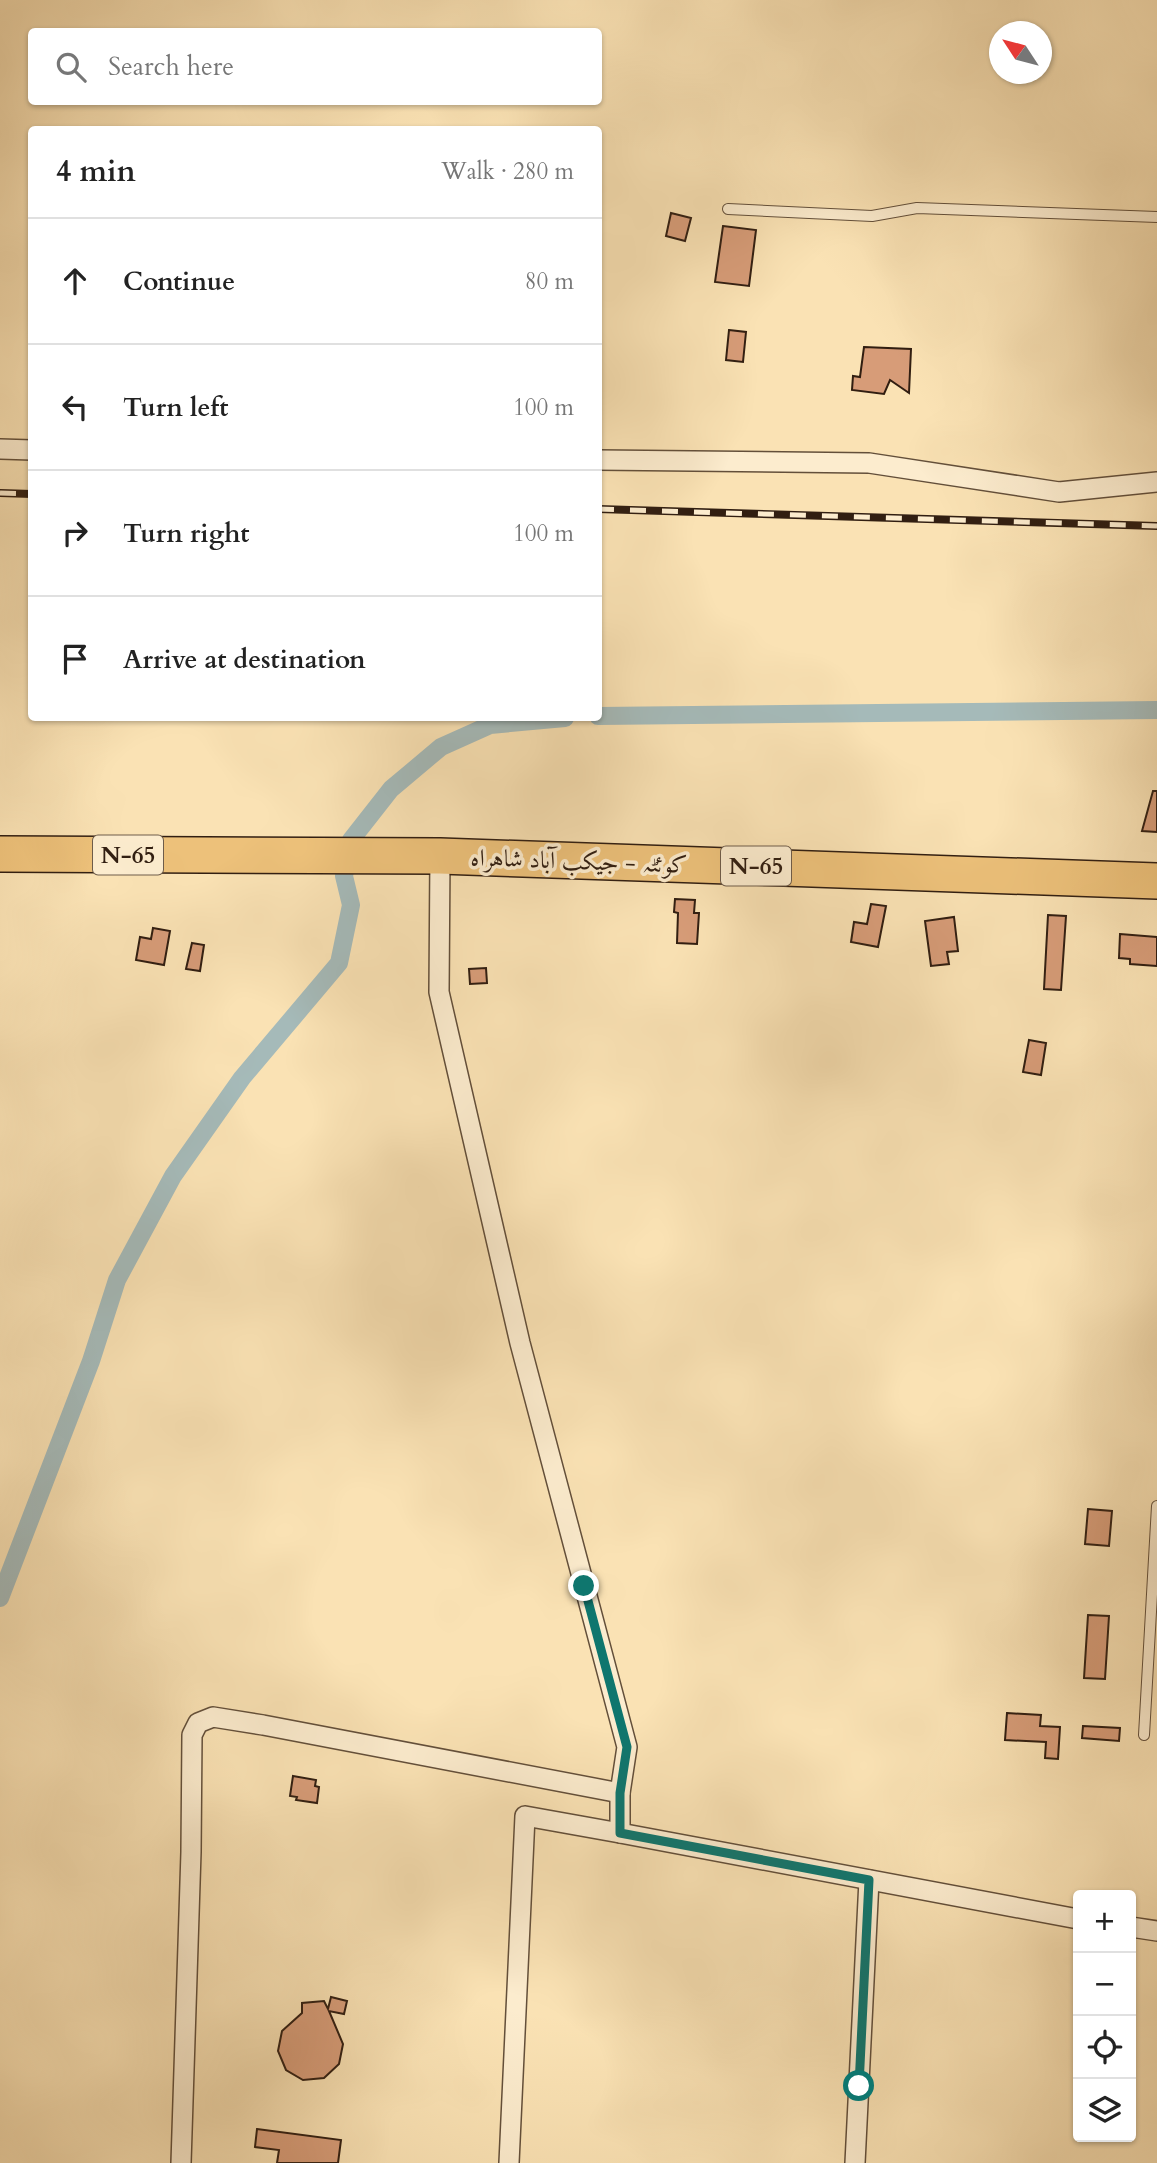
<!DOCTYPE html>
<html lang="en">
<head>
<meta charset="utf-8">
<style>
	body { margin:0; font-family:Cardo,Amiri,serif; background:#f2f2f2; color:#222 }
	.controls { position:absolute; right:21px; bottom:21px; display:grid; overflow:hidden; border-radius:7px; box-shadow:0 2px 5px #0004 }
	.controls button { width:63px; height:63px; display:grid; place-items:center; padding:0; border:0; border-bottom:2px solid #e0e0e0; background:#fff; color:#222; font:35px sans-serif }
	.compass { position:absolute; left:989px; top:21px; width:63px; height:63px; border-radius:50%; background:#fff; box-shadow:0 2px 5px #0004; rotate:306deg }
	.stop { position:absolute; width:21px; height:21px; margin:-16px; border:5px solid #0f766e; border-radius:50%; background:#fff }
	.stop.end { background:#0f766e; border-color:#fff; box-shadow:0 2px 7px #0008 }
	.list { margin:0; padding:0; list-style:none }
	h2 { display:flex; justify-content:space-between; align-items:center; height:91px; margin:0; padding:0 28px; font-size:30px }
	h2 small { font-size:23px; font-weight:400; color:#767676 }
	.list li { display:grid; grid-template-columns:46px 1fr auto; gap:21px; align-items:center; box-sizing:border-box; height:126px; padding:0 28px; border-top:2px solid #e0e0e0 }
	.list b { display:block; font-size:26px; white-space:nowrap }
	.list em { font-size:23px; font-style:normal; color:#767676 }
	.icon { flex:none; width:38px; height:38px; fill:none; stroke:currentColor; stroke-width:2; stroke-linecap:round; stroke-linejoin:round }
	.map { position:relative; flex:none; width:1157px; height:2163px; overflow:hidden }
	.search { position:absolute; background:#fff; box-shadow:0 2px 5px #0004; left:28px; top:28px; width:574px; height:77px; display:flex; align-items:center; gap:18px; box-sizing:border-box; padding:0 24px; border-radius:7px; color:#767676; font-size:26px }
	.panel { position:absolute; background:#fff; box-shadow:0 2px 5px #0004; left:28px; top:126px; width:574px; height:595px; border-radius:7px }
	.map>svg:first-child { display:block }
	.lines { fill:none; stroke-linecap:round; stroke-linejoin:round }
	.canal { stroke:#a5bab9; stroke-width:18 }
	.building { fill:#d79c78; stroke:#311e11; stroke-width:2 }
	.lane-casing { stroke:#634f3a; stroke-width:12 }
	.street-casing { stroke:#634f3a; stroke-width:22 }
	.highway-casing { stroke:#311e11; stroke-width:38 }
	.lane { stroke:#fcecce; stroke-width:10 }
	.street { stroke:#fcecce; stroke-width:19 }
	.highway { stroke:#edc17a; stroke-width:35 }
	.rail-casing { stroke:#311e11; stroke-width:8 }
	.rail { stroke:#fcecce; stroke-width:5; stroke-dasharray:16; stroke-linecap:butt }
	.route { stroke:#0f766e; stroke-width:9 }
	.labels { text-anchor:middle; stroke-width:7; stroke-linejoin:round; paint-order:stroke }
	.shield { fill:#fcecce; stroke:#6e5c4a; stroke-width:2 }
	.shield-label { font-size:23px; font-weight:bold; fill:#311e11 }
	.street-label { font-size:24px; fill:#311e11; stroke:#fcecce }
</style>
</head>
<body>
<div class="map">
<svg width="1157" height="2163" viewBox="0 0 1157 2163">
	<rect width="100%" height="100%" fill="#fae2b4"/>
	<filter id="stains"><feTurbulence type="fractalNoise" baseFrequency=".00286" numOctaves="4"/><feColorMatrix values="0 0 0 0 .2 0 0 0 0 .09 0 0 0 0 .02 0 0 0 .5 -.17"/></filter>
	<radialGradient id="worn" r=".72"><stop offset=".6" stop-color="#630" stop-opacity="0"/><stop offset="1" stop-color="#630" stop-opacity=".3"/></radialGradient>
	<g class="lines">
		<g class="canal">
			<path d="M598 716 1157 710"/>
			<path d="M0 1598 91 1361 117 1280 173 1176 242 1078 339 963 351 905 344 876 351 840 391 789 441 747 490 725 565 718"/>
		</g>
	</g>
	<g class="building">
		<path d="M671 213 691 218 685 241 666 236Z"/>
		<path d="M723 226 756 230 749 286 715 282Z"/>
		<path d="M729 330 746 332 743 362 726 360Z"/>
		<path d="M864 347 911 349 909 393 890 380 884 394 852 390 853 376 860 377Z"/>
		<path d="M1153 791H1157V832L1142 831Z"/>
		<path d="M675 899 695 900 694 913H699L697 944 677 943 678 913 674 912Z"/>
		<path d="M871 904 886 906 878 947 851 942 854 922 867 924Z"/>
		<path d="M1048 915 1066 916 1061 990 1044 989Z"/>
		<path d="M954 917 958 951 947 952 949 964 931 966 925 921Z"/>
		<path d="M153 928 170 931 164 965 136 960 140 937 151 939Z"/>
		<path d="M1120 934 1157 937V966L1130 964V959L1119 958Z"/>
		<path d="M192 943 204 945 200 971 186 969Z"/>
		<path d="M486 968 487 983 470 984 469 969Z"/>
		<path d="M1029 1040 1046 1043 1041 1075 1023 1072Z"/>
		<path d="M1088 1509 1112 1511 1109 1546 1085 1544Z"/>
		<path d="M1088 1615 1109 1616 1105 1679 1084 1678Z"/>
		<path d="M1007 1713 1041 1715 1040 1726 1060 1727 1058 1759 1045 1758 1046 1742 1005 1740Z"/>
		<path d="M1083 1726 1120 1728 1119 1741 1082 1738Z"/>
		<path d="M293 1776 316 1780 315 1786 319 1787 317 1803 296 1800 297 1797 290 1796Z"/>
		<path d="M331 1997 347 2001 344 2014 329 2011 343 2044 339 2064 324 2078 303 2080 286 2070 278 2051 282 2031 302 2013V2003L324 2001 328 2009Z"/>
		<path d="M257 2129 341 2140 338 2163H277L279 2150 255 2147Z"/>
	</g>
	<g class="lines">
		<defs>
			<g id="lane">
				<path d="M728 209 872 216 917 208 1157 217"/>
				<path d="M1144 1735 1157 1506"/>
			</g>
			<g id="street">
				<path d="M0 449 32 450"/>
				<path d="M598 460 869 463 1059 492 1157 482"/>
				<path d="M440 856 439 992 520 1343 627 1747 620 1793V1833L1078 1919"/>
				<path d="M1131 1927 1157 1931"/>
				<path d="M181 2163 191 1852 192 1735 198 1723 213 1717 263 1725 620 1793"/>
				<path d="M509 2163 525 1816 620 1833"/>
				<path d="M855 2163 869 1880"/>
			</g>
			<path id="highway" d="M0 854 440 856 1157 881"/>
		</defs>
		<use href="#lane" class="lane-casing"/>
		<use href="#street" class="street-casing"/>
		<use href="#highway" class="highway-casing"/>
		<use href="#lane" class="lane"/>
		<use href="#street" class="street"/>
		<use href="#highway" class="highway"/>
		<defs>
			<g id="rail">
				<path d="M0 493 32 494"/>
				<path d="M598 509 1157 526"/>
			</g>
		</defs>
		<use href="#rail" class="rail-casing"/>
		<use href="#rail" class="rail"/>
	</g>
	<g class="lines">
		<path class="route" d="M584 1586 627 1747 620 1793V1833L869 1880 859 2086"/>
	</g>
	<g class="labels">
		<g class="shield">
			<rect x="93" y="835.5" width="70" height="39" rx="5"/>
			<rect x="721" y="846.5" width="70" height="39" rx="5"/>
		</g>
		<g class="shield-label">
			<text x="128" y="863">N-65</text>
			<text x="756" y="874">N-65</text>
		</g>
		<g class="street-label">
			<text transform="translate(579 861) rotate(2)" y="8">کوئٹہ - جیکب آباد شاہراہ</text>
		</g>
	</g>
	<rect width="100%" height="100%" filter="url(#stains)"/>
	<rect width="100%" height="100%" fill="url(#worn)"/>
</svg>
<div class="controls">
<button>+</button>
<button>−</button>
<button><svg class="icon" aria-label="locate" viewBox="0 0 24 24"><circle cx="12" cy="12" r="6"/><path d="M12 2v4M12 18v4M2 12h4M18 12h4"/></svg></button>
<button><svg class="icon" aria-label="layers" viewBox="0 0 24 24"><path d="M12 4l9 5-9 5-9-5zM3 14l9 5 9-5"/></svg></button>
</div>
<svg class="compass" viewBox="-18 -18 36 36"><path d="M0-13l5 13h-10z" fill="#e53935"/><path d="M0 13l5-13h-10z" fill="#767676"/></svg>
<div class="stop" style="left:859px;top:2086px"></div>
<div class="stop end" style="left:584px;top:1586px"></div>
<div class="search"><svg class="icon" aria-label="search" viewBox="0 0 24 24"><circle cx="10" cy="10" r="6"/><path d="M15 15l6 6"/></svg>Search here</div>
<section class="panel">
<h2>4 min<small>Walk · 280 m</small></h2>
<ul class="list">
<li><svg class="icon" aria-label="ahead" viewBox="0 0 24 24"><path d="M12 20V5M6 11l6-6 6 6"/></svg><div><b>Continue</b></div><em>80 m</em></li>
<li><svg class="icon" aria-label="left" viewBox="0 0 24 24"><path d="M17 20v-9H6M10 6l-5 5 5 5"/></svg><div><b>Turn left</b></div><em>100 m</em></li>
<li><svg class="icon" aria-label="right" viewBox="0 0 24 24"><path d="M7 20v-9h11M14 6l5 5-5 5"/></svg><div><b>Turn right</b></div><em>100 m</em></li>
<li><svg class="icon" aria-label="arrive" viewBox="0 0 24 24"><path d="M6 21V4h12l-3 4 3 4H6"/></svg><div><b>Arrive at destination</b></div></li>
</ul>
</section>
</div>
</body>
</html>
